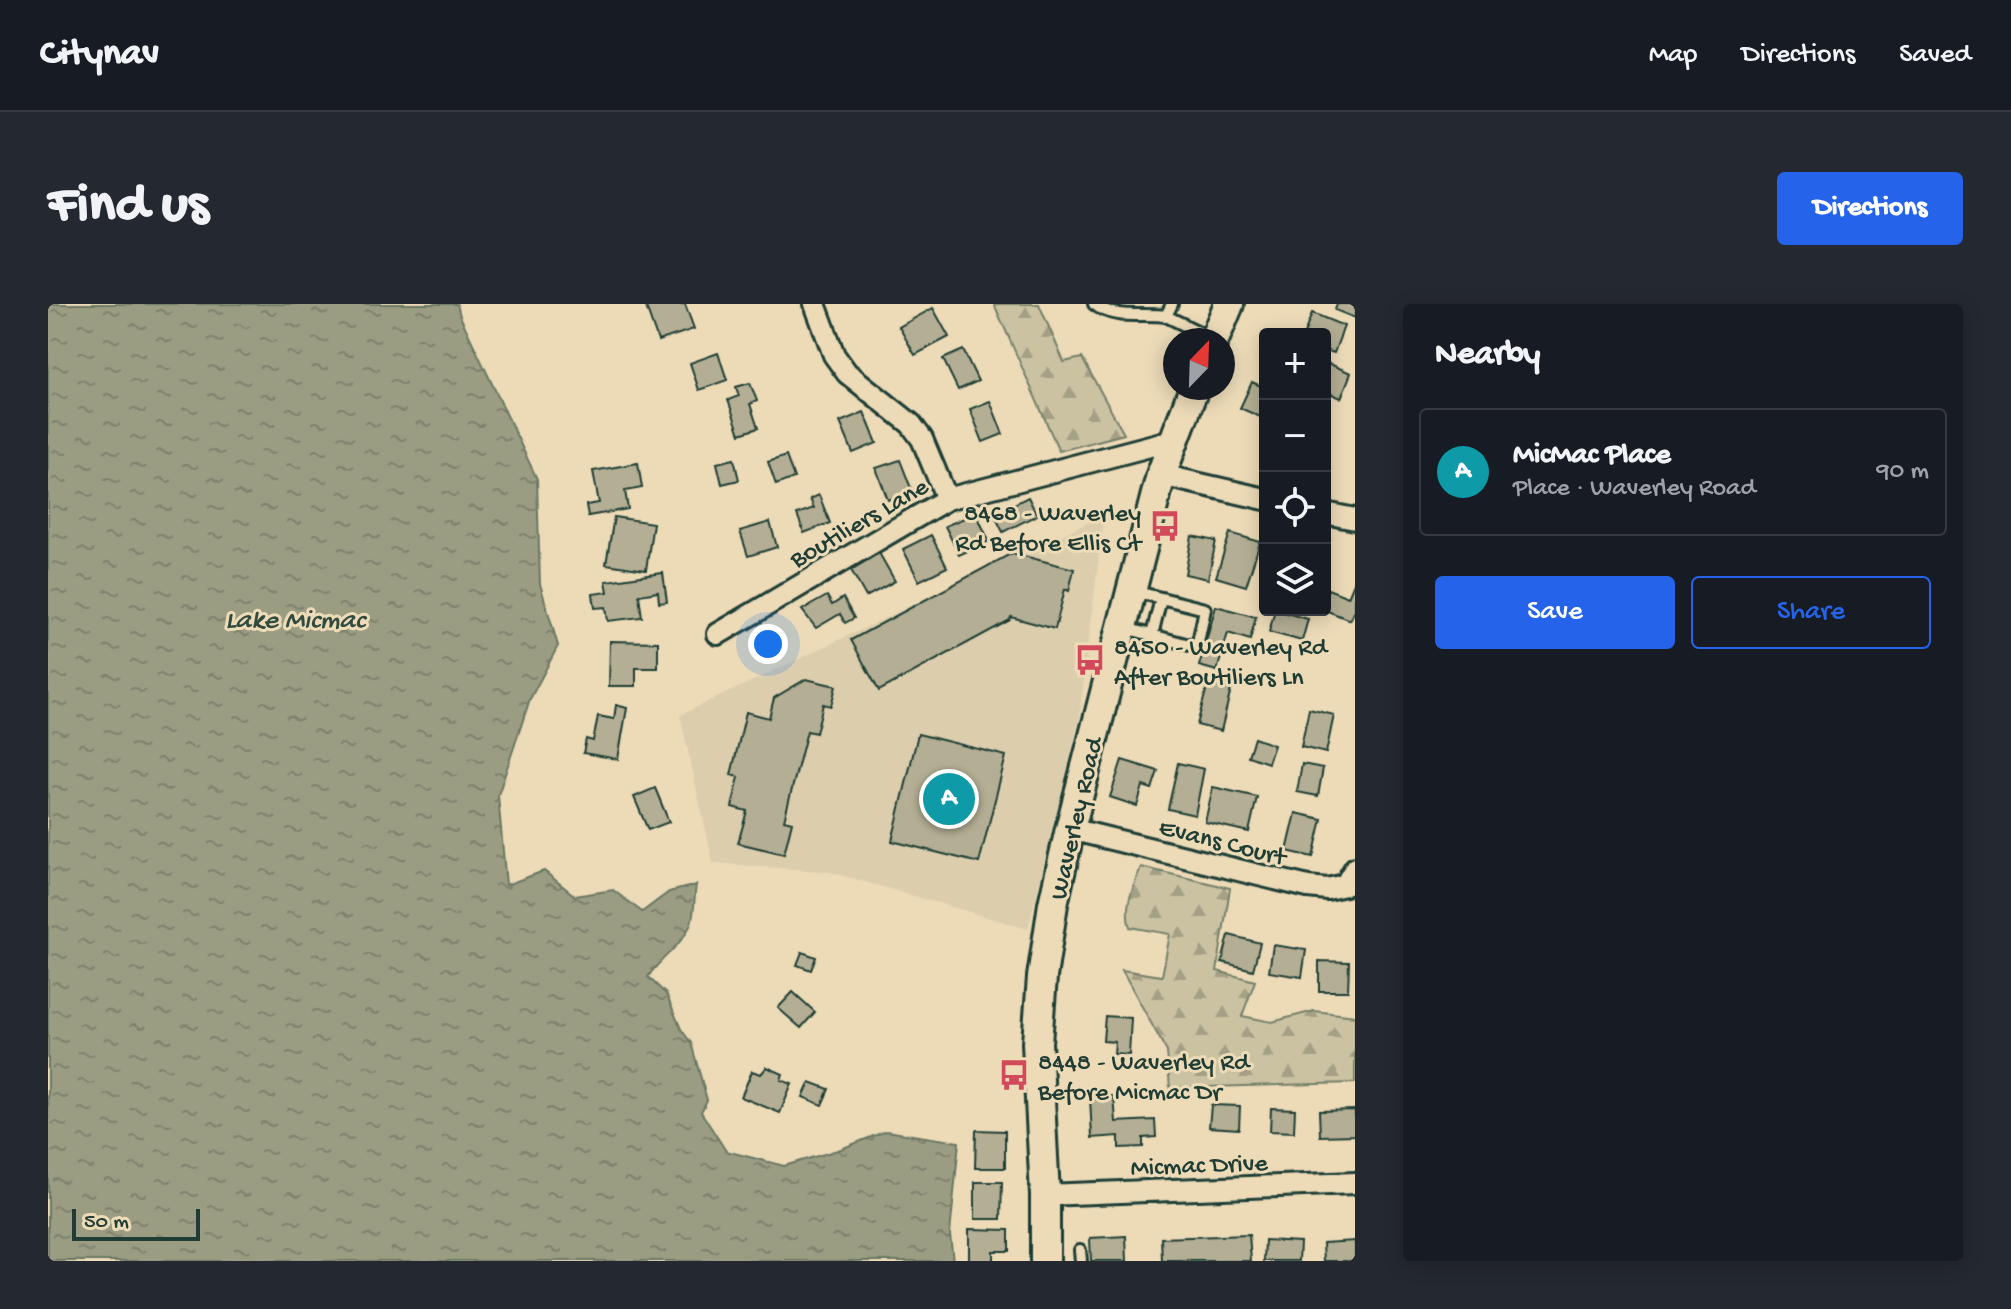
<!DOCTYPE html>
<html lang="en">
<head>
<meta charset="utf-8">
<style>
	body { margin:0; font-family:"Gochi Hand",sans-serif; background:#242831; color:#f1f3f6 }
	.controls { position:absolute; right:24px; top:24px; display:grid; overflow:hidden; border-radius:8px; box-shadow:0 4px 20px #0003 }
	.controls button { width:72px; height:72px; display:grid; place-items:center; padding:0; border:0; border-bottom:2px solid #363941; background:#171b24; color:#f1f3f6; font:40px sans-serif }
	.compass { position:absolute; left:1115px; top:24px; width:72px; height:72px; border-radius:50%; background:#171b24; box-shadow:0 4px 20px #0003; rotate:23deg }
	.scale { position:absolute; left:24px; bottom:20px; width:128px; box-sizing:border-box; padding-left:8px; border:4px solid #1f3d34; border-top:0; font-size:22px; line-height:28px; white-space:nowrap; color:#1f3d34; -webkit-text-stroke:6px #eddbb8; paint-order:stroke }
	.you { position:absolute; left:720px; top:340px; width:28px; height:28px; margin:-20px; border:6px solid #fff; border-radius:50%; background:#1a73e8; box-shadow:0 0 0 12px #1a73e833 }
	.badge { display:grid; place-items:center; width:52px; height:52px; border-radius:50%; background:#2563eb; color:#fff; font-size:26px; font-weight:700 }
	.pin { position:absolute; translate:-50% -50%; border:4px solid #fff; box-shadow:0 2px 8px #0006 }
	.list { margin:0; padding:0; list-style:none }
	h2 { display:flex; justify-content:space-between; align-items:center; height:104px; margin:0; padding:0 32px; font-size:34px }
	h2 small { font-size:26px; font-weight:400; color:#9ea1a6 }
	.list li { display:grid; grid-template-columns:52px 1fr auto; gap:24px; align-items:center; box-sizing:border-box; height:128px; margin:0 16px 16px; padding:0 16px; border:2px solid #363941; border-radius:8px }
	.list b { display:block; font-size:30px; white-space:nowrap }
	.list p { margin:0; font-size:26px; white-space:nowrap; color:#9ea1a6 }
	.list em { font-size:26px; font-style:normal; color:#9ea1a6 }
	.actions { display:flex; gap:16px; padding:24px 32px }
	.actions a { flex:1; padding:18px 0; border:2px solid #2563eb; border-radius:8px; text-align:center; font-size:28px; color:#2563eb }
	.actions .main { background:#2563eb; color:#fff }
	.icon { flex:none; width:44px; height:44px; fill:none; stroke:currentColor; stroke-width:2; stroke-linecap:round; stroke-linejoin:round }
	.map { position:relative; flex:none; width:1307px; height:957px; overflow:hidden; border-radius:8px }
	header { display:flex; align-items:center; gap:48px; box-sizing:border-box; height:112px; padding:0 40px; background:#171b24; border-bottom:2px solid #363941 }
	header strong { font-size:38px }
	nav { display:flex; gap:44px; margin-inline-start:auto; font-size:28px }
	.intro { display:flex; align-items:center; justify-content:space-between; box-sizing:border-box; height:192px; padding:0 48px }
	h1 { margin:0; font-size:56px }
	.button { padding:20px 36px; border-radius:8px; background:#2563eb; color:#fff; font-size:28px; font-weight:700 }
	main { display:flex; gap:48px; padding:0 48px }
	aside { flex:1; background:#171b24; border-radius:8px; box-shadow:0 4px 20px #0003 }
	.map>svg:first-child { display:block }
	.built { fill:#dccead }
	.forest { fill:url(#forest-firs); stroke:#75806b; stroke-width:2 }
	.water { fill:url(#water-ripples); stroke:#697763; stroke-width:2 }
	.building { fill:#b4af94; stroke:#1f3d34; stroke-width:2 }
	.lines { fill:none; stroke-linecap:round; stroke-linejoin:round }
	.lane-casing { stroke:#1f3d34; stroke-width:16 }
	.street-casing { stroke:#1f3d34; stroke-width:26 }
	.secondary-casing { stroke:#1f3d34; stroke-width:34 }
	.lane { stroke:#eddbb8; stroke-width:10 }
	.street { stroke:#eddbb8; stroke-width:20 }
	.secondary { stroke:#eddbb8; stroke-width:28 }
	.labels { text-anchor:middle; stroke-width:6; stroke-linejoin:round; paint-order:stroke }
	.poi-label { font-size:26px; fill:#1f3d34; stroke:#eddbb8; text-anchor:start }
	.street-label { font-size:26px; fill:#1f3d34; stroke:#eddbb8 }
	.water-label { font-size:28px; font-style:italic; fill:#324b40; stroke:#eddbb8 }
</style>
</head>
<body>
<header>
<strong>Citynav</strong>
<nav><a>Map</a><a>Directions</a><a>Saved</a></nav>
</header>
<div class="intro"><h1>Find us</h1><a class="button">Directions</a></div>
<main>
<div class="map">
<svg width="1307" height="957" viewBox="0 0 1307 957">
	<defs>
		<pattern id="forest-firs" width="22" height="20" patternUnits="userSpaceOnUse" patternTransform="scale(2)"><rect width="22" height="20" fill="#cbc2a2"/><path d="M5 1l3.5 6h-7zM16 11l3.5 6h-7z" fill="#a49f85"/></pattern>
		<pattern id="water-ripples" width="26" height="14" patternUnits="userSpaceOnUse" patternTransform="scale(2)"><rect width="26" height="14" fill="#9b9d83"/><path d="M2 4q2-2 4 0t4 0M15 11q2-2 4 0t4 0" fill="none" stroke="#7e816c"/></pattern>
	</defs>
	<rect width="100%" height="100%" fill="#eddbb8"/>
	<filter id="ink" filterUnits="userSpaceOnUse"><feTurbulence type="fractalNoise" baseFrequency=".0125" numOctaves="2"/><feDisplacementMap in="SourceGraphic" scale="16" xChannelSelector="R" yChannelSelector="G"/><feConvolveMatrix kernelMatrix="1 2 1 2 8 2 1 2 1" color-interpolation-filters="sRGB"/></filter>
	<g filter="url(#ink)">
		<path class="built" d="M1056 211 1031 417 980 625 782 568 665 559 632 411Z"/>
		<g class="forest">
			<path d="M946 0H991L1016 58 1034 54 1076 130 1011 147Z"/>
			<path d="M1093 563 1182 584 1169 667 1207 677 1194 712 1224 718 1266 707 1307 712V779L1122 784 1119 748 1074 666 1114 672 1122 630 1082 623C1075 604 1086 581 1093 563Z"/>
		</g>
		<path class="water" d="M0 0H409L412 12 489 175 492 280 510 342 482 395 450 491 458 581 496 567 527 592 565 586 594 608 621 588 648 581C646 593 647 608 643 619 635 641 612 654 600 673L618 690 633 725 643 739 659 796 653 808 678 847 736 862 793 845 838 827 911 838 902 930 905 957H0Z"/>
		<g class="building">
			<path d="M597 0H637L646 25 610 37Z"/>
			<path d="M1289 0H1307V14L1287 6Z"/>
			<path d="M885 4 901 33 867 51 851 23Z"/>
			<path d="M1264 9 1296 22 1286 49 1277 46V30H1256Z"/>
			<path d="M915 46 930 77 910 86 895 55Z"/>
			<path d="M670 49 679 76 651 86 642 59Z"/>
			<path d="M1277 58 1303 69 1293 94 1277 87Z"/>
			<path d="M1204 78 1217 84V115L1192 104Z"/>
			<path d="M702 79 709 97 702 100 710 124 692 130 680 96 691 92 688 83Z"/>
			<path d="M942 97 955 130 935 138 922 105Z"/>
			<path d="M816 108 829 139 805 149 792 118Z"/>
			<path d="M738 152 746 174 728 181 720 158Z"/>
			<path d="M686 155 691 176 674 180 669 159Z"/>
			<path d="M852 156 864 187 840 196 828 164Z"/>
			<path d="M590 159 594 184 577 187 580 205 540 212 538 201 551 199 545 167Z"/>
			<path d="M771 191 782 219 756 229 749 210 766 204 762 195Z"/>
			<path d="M980 193 989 211 955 228 946 210Z"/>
			<path d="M928 209 941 237 911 251 897 222Z"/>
			<path d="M566 213 605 219 598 266 558 260Z"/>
			<path d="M722 218 729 243 700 252 692 227Z"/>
			<path d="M1182 229 1212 238 1198 282 1168 273Z"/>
			<path d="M883 231 899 263 871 277 855 245Z"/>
			<path d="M1144 232 1168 237 1160 275 1137 270Z"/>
			<path d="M831 249 847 277 818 293 803 266Z"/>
			<path d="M964 249 1026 265 1021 287 1017 285 1007 325 963 313 962 316 831 387 803 336Z"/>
			<path d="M615 269 619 298 611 299 610 288 591 291 594 313 560 317 558 303 547 304 545 290 560 288 558 277Z"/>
			<path d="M1307 276V306L1302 316 1277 306V293L1280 285 1300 293Z"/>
			<path d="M779 292 784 301 795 294 806 314 797 319 792 310 768 324 754 306Z"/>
			<path d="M1168 302 1208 313 1202 336 1180 329 1169 367 1151 362Z"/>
			<path d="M1227 306 1260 315 1254 337 1221 328Z"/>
			<path d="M562 337 610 338V364H588V382H561Z"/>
			<path d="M758 375 788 382 783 402 775 400 768 429 759 427 736 516 744 518 736 550 690 539 699 507 684 503 691 473 683 471 698 408 721 414 726 394Z"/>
			<path d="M1160 379 1183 385 1173 427 1149 421Z"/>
			<path d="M568 401 579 404 570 455 535 449 538 435 545 437 550 412 566 415Z"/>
			<path d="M1261 405 1286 411 1278 449 1253 443Z"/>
			<path d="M870 430 958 452 931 559 844 537Z"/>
			<path d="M1206 434 1226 441 1220 459 1200 452Z"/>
			<path d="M1074 456 1110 467 1104 485 1095 482 1089 502 1062 493Z"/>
			<path d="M1130 459 1156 465 1147 511 1120 505Z"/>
			<path d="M1254 460 1275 464 1270 492 1249 488Z"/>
			<path d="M1165 483 1209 493 1201 528 1157 518Z"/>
			<path d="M607 484 621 518 600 526 586 493Z"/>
			<path d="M1248 509 1274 515 1265 553 1239 547Z"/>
			<path d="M1181 631 1212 639 1205 666 1174 658Z"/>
			<path d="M1225 641 1258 646 1254 673 1221 668Z"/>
			<path d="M754 648 768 653 763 666 749 661Z"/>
			<path d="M1271 657 1301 658 1300 687H1271Z"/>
			<path d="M745 688 767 708 753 724 730 704Z"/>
			<path d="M1057 712 1083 714 1081 751 1066 750 1067 738 1055 737Z"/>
			<path d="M719 763 735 770 733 776 744 780 732 809 693 793 704 767 713 770Z"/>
			<path d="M762 778 781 785 774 801 755 793Z"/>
			<path d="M1066 792 1068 818 1107 816 1108 833 1095 834V843L1071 844V832L1044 834 1042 793Z"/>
			<path d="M1163 801 1192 802 1191 825 1161 823Z"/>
			<path d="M1223 804 1247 805 1246 828 1222 827Z"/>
			<path d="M1307 806V831L1272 832 1271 807Z"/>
			<path d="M928 826 957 827V864H927Z"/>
			<path d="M927 878H954L953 915H927Z"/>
			<path d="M921 925 961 926V947H945V957H921Z"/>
			<path d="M1201 931 1203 957H1114L1113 934Z"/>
			<path d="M1078 932 1079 957H1043L1042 934Z"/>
			<path d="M1217 936 1252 938 1251 957H1216Z"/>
			<path d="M1307 937V957H1276L1275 939Z"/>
		</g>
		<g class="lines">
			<defs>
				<g id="lane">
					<path d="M1046 0C1066 16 1093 9 1118 12"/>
					<path d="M1124 0 1118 12 1165 35"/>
					<path d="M1077 324 1149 343 1157 305 1085 287"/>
					<path d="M1104 331 1113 294"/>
					<path d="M1032 946 1033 957"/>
				</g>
				<g id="street">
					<path d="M767 0 786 51 799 69 863 120 874 135 899 195"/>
					<path d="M1113 171 1217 195"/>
					<path d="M1277 209 1307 215"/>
					<path d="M670 330 899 195 1125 136"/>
					<path d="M1022 525 1260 583 1279 585 1297 581 1307 564"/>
					<path d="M997 891 1307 879"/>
				</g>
				<g id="secondary">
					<path d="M1166 36 1181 0"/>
					<path d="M997 957V891L989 739 994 673 1005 600 1022 525 1113 171 1146 84"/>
				</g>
			</defs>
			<use href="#lane" class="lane-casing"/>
			<use href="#street" class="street-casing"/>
			<use href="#secondary" class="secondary-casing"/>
			<use href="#lane" class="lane"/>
			<use href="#street" class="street"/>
			<use href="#secondary" class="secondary"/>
		</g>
	</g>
	<defs>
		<symbol id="bus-bare" viewBox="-9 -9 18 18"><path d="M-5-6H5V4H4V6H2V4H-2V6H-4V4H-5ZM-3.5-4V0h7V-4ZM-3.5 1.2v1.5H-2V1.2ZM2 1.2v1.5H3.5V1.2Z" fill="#d1495b" stroke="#eddbb8" stroke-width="2.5" paint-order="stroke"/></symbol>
	</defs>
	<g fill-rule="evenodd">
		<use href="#bus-bare" x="1095" y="200" width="44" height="44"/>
		<use href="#bus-bare" x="1020" y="334" width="44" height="44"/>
		<use href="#bus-bare" x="944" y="749" width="44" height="44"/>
	</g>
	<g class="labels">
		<g class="poi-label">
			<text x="1093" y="216" text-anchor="end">8468 - Waverley<tspan x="1093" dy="30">Rd Before Ellis Ct</tspan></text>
			<text x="1066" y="350">8450 - Waverley Rd<tspan x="1066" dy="30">After Boutiliers Ln</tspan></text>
			<text x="990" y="765">8448 - Waverley Rd<tspan x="990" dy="30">Before Micmac Dr</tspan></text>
		</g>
		<g class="street-label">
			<text transform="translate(810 217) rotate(-30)" y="9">Boutiliers Lane</text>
			<text transform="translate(1026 514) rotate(-77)" y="9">Waverley Road</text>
			<text transform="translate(1175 536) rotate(14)" y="9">Evans Court</text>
			<text transform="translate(1151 859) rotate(-2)" y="9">Micmac Drive</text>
		</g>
		<g class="water-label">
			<text x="247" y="323">Lake Micmac</text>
		</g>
	</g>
</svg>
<div class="controls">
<button>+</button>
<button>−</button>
<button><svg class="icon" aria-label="locate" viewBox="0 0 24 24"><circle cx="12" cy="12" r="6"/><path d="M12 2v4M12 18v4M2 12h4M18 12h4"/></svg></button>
<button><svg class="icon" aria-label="layers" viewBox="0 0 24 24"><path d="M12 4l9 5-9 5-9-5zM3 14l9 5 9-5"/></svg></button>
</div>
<svg class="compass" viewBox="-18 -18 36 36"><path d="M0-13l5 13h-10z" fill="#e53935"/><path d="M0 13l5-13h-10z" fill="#9ea1a6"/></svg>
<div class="scale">50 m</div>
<div class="you"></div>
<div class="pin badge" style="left:901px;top:495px;background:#0f9aa8">A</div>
</div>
<aside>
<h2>Nearby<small></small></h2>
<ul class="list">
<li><span class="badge" style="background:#0f9aa8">A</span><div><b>MicMac Place</b><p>Place · Waverley Road</p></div><em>90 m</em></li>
</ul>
<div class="actions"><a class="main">Save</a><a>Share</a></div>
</aside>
</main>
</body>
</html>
